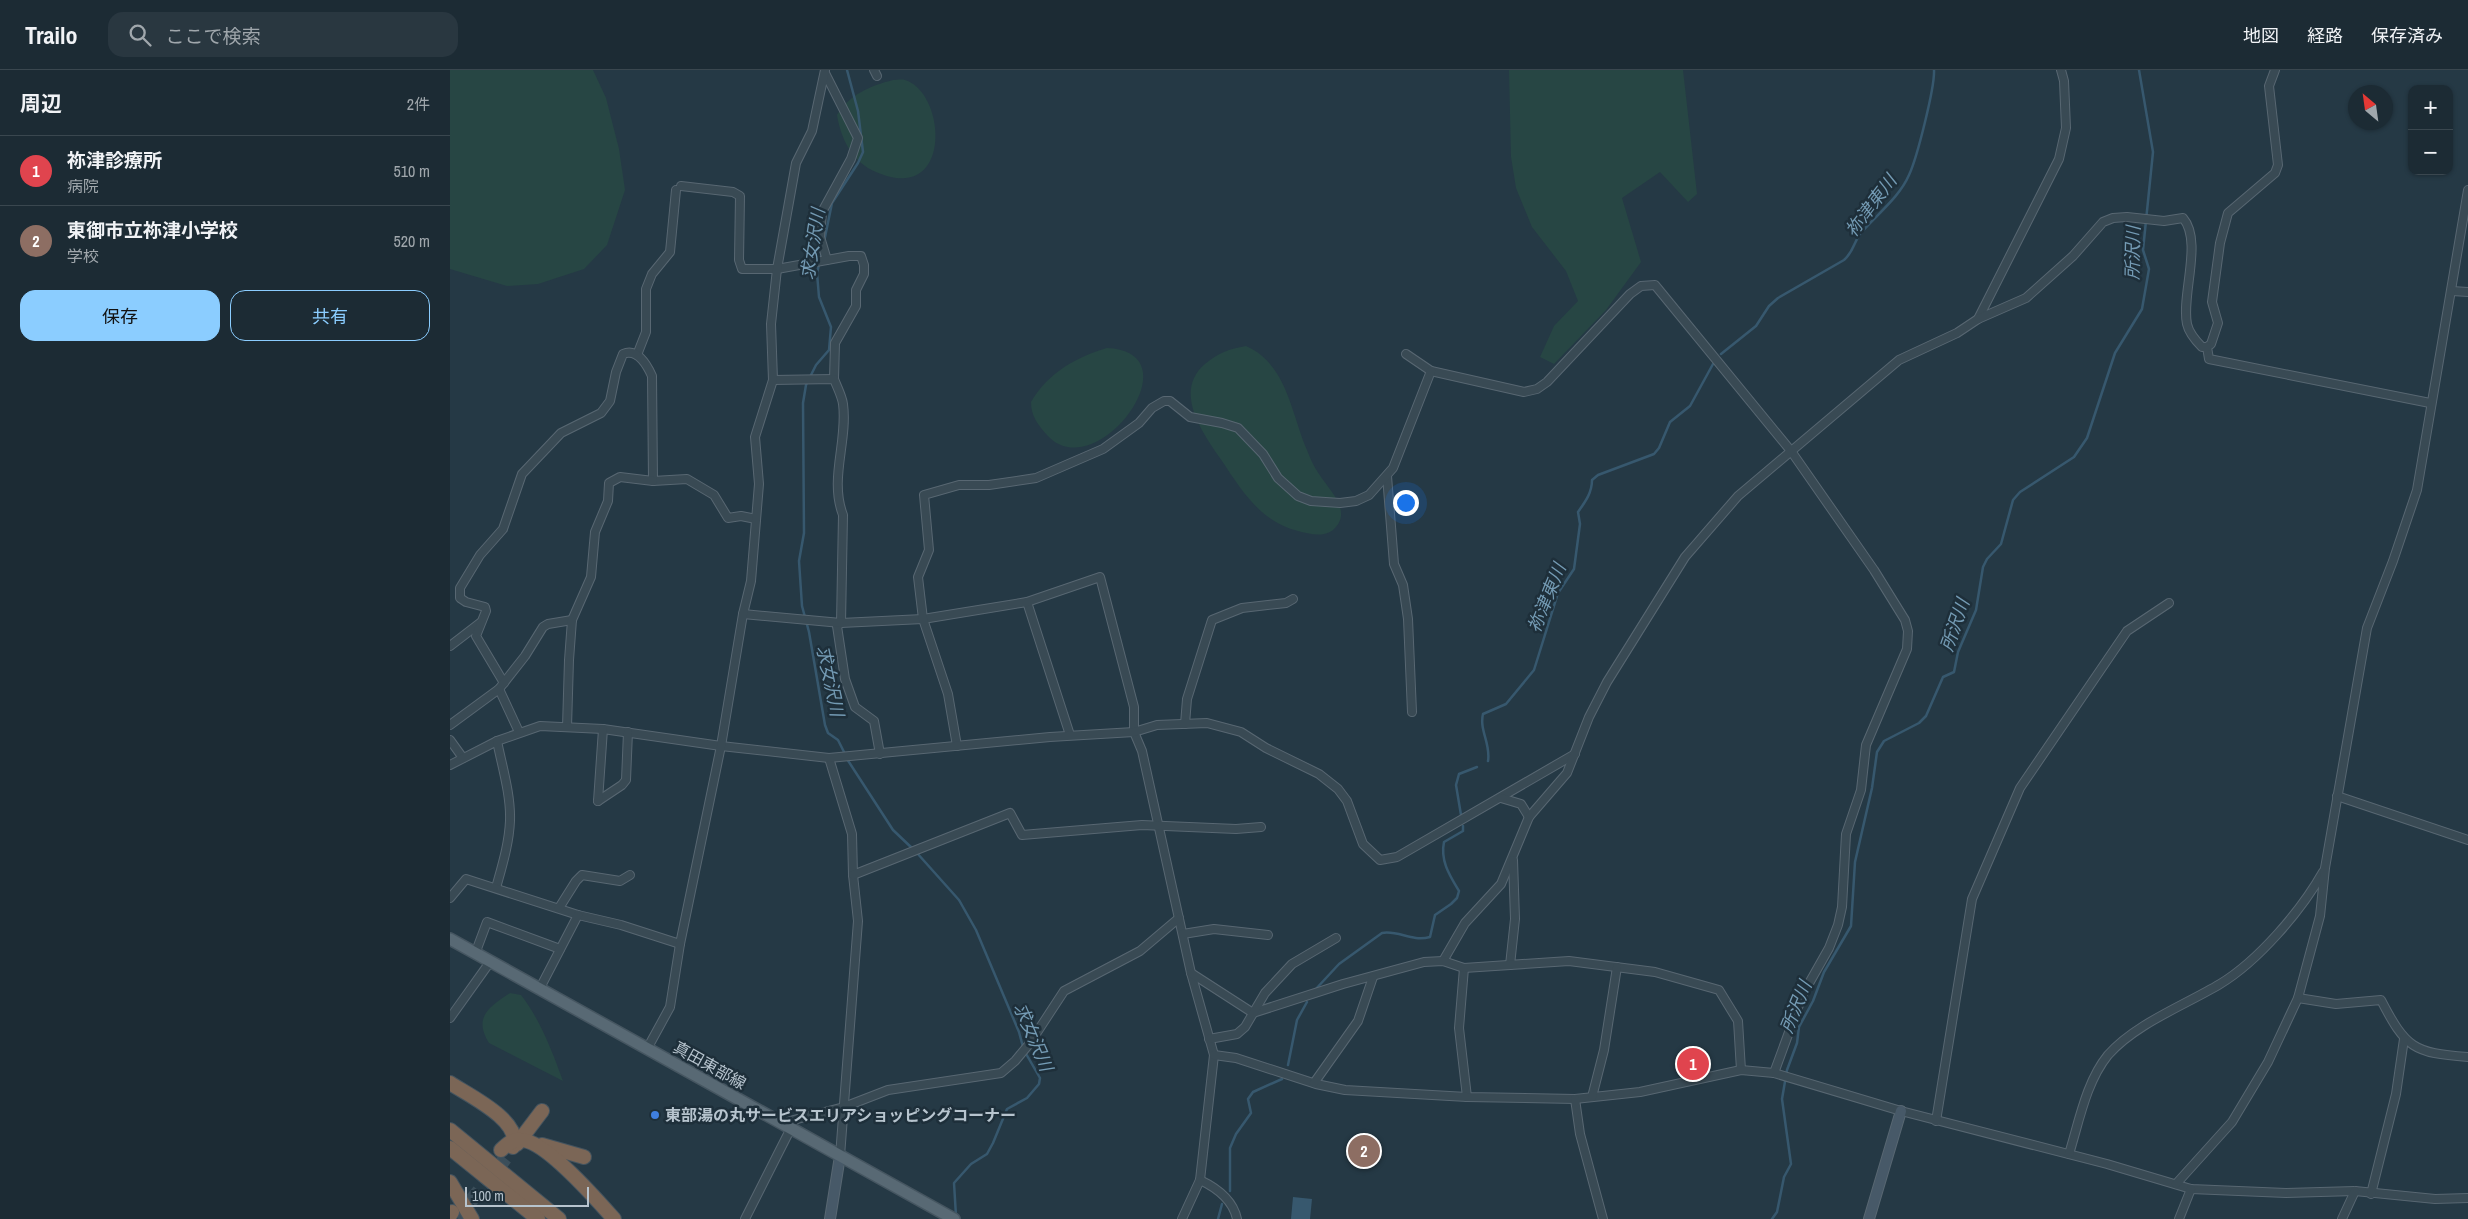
<!DOCTYPE html>
<html lang="ja">
<head>
<meta charset="utf-8">
<style>
	body { margin:0; font-family:"Archivo Narrow","Noto Sans JP",sans-serif; background:#293740; color:#f1f3f6 }
	.controls { position:absolute; right:15px; top:15px; display:grid; overflow:hidden; border-radius:10px; box-shadow:0 1px 4px #0004 }
	.controls button { width:45px; height:45px; display:grid; place-items:center; padding:0; border:0; border-bottom:1px solid #3a474f; background:#1c2b34; color:#f1f3f6; font:25px sans-serif }
	.compass { position:absolute; left:1898px; top:15px; width:45px; height:45px; border-radius:50%; background:#1c2b34; box-shadow:0 1px 4px #0004; rotate:331deg }
	.scale { position:absolute; left:15px; bottom:12px; width:124px; box-sizing:border-box; padding-left:5px; border:2px solid #b7c4ce; border-top:0; font-size:14px; line-height:18px; white-space:nowrap; color:#b7c4ce; -webkit-text-stroke:4px #1e2f3a; paint-order:stroke }
	.you { position:absolute; left:955px; top:432px; width:18px; height:18px; margin:-12px; border:4px solid #fff; border-radius:50%; background:#1a73e8; box-shadow:0 0 0 8px #1a73e833 }
	.badge { display:grid; place-items:center; width:32px; height:32px; border-radius:50%; background:#8bcdff; color:#fff; font-size:16px; font-weight:700 }
	.pin { position:absolute; translate:-50% -50%; border:2px solid #fff; box-shadow:0 1px 5px #0006 }
	.list { margin:0; padding:0; list-style:none }
	h2 { display:flex; justify-content:space-between; align-items:center; height:65px; margin:0; padding:0 20px; font-size:21px }
	h2 small { font-size:16px; font-weight:400; color:#a0a7ac }
	.list li { display:grid; grid-template-columns:32px 1fr auto; gap:15px; align-items:center; box-sizing:border-box; height:70px; padding:0 20px; border-top:1px solid #3a474f }
	.list b { display:block; font-size:19px; white-space:nowrap }
	.list p { margin:0; font-size:16px; white-space:nowrap; color:#a0a7ac }
	.list em { font-size:16px; font-style:normal; color:#a0a7ac }
	.actions { display:flex; gap:10px; padding:15px 20px }
	.actions a { flex:1; padding:11px 0; border:1px solid #8bcdff; border-radius:15px; text-align:center; font-size:18px; color:#8bcdff }
	.actions .main { background:#8bcdff; color:#111 }
	.icon { flex:none; width:28px; height:28px; fill:none; stroke:currentColor; stroke-width:2; stroke-linecap:round; stroke-linejoin:round }
	.map { position:relative; flex:none; width:2018px; height:1149px; overflow:hidden }
	header { display:flex; align-items:center; gap:30px; box-sizing:border-box; height:70px; padding:0 25px; background:#1c2b34; border-bottom:1px solid #3a474f }
	header strong { font-size:24px }
	nav { display:flex; gap:28px; margin-inline-start:auto; font-size:18px }
	.search { width:350px; height:45px; background:#293740; display:flex; align-items:center; gap:12px; box-sizing:border-box; padding:0 18px; border-radius:15px; color:#a0a7ac; font-size:19px }
	main { display:flex }
	aside { flex:1; background:#1c2b34 }
	.map>svg:first-child { display:block }
	.green { fill:#274644 }
	.water { fill:#37586e }
	.lines { fill:none; stroke-linecap:round; stroke-linejoin:round }
	.stream { stroke:#37586e; stroke-width:2.5 }
	.highway-tunnel { stroke:#3b4e5a; stroke-width:14; stroke-dasharray:14 7; stroke-linecap:butt }
	.street-casing { stroke:#586772; stroke-width:10 }
	.secondary-casing { stroke:#586772; stroke-width:12 }
	.primary-casing { stroke:#465661; stroke-width:14 }
	.highway-casing { stroke:#44545f; stroke-width:16 }
	.street { stroke:#394a54; stroke-width:8 }
	.secondary { stroke:#475968; stroke-width:10 }
	.primary { stroke:#586974; stroke-width:11 }
	.highway { stroke:#7b6656; stroke-width:14 }
	.shop-dot { fill:#3f7fe0; stroke:#1e2f3a; stroke-width:2 }
	.labels { text-anchor:middle; stroke-width:5; stroke-linejoin:round; paint-order:stroke }
	.street-label { font-size:16px; fill:#b7c4ce; stroke:#1e2f3a }
	.poi-label { font-size:16px; font-weight:bold; fill:#b7c4ce; stroke:#1e2f3a; text-anchor:start }
	.water-label { font-size:18px; font-style:italic; fill:#749bb4; stroke:#1e2f3a }
</style>
</head>
<body>
<header>
<strong>Trailo</strong>
<div class="search"><svg class="icon" aria-label="search" viewBox="0 0 24 24"><circle cx="10" cy="10" r="6"/><path d="M15 15l6 6"/></svg>ここで検索</div>
<nav><a>地図</a><a>経路</a><a>保存済み</a></nav>
</header>
<main>
<aside>
<h2>周辺<small>2件</small></h2>
<ul class="list">
<li><span class="badge" style="background:#e0444e">1</span><div><b>祢津診療所</b><p>病院</p></div><em>510 m</em></li>
<li><span class="badge" style="background:#8d6e63">2</span><div><b>東御市立祢津小学校</b><p>学校</p></div><em>520 m</em></li>
</ul>
<div class="actions"><a class="main">保存</a><a>共有</a></div>
</aside>
<div class="map">
<svg width="2018" height="1149" viewBox="0 0 2018 1149">
	<rect width="100%" height="100%" fill="#253945"/>
	<g class="green">
		<path d="M0 0H143L156 28 169 79 175 120 157 175 134 199 88 214 57 216 0 199Z"/>
		<path d="M1059 0H1233L1247 124 1238 132 1210 102 1172 128 1191 192 1156 240 1104 294 1090 287 1104 256 1128 231 1116 201 1082 157 1066 118 1061 87Z"/>
		<path d="M443 10C446 10 452 9 455 10 497 23 503 136 426 102 402 92 391 69 387 45 400 24 420 16 443 10Z"/>
		<path d="M796 276C837 294 841 343 857 380 860 388 864 397 869 404 879 420 903 441 884 459 875 468 859 464 848 461 811 452 792 421 772 391 754 365 722 322 755 294 768 283 779 279 796 276Z"/>
		<path d="M657 278C748 282 645 419 597 365 588 355 581 346 581 332 598 303 626 287 657 278Z"/>
		<path d="M60 923 71 925C91 951 102 981 113 1011L39 973C23 947 39 937 60 923Z"/>
	</g>
	<path class="water" d="M843 1127 862 1129 860 1149H841Z"/>
	<g class="lines">
		<g class="stream">
			<path d="M374 172 382 133 408 93 413 82 408 41 397 0"/>
			<path d="M372 182 367 203 369 227 381 257 379 280 366 295 356 315 353 333 354 463 349 491 352 536 359 562 375 655 378 663 388 670 395 684"/>
			<path d="M1271 284 1306 256 1319 236 1328 228 1394 190C1404 181 1403 174 1410 164 1426 145 1449 128 1459 105 1467 88 1485 17 1484 0"/>
			<path d="M397 689 443 760 463 779"/>
			<path d="M1038 691C1041 674 1029 660 1033 644L1056 634 1084 600 1108 523 1124 499 1130 454 1128 442C1135 432 1142 423 1142 410L1148 405 1204 384 1209 378 1220 352 1240 336 1263 294"/>
			<path d="M1011 745 1006 715 1009 704 1027 697"/>
			<path d="M467 783 509 830 526 860 569 962 573 977"/>
			<path d="M864 921 889 894 932 863C949 860 961 872 980 867L985 845 1001 834 1007 828 1009 821C1000 806 990 791 994 772L1013 761V756"/>
			<path d="M838 995 847 950 857 932"/>
			<path d="M780 1121V1078L786 1064 801 1043 798 1029 803 1022 832 1009"/>
			<path d="M506 1146 504 1113 521 1094 537 1084 543 1073 557 1039 577 1028 589 1014 590 1008 575 982"/>
			<path d="M768 1149 772 1134"/>
			<path d="M1322 1149 1327 1142 1334 1107 1341 1094 1332 1029 1337 1000 1347 973 1349 957 1363 931 1374 902 1401 856 1405 792 1422 718 1427 682 1434 671 1469 653 1476 646 1493 607 1504 602 1508 582 1526 540 1533 497 1537 489 1551 474 1563 430 1570 422 1624 387 1637 368 1665 283 1692 239 1699 199 1693 180 1703 82 1689 0"/>
		</g>
		<path class="highway-tunnel" d="M7 1148 58 1085"/>
		<defs>
			<g id="street">
				<path d="M424 0 427 6"/>
				<path d="M1825 0 1819 16 1828 95 1825 103 1778 143 1770 173 1762 232 1768 253 1761 274 1757 277 1759 289 1980 333"/>
				<path d="M375 3 408 68 401 89 372 142 370 167 377 190"/>
				<path d="M231 116 283 122 290 126 289 190 292 199H327L399 186H411L414 195V204L406 220V236L385 273 384 309"/>
				<path d="M2002 221 2018 222"/>
				<path d="M1528 249 1609 89 1616 58 1614 11 1611 0"/>
				<path d="M956 284 981 301 1074 322 1087 319 1097 312 1180 224 1191 216 1205 215 1341 381 1424 500 1455 550 1458 561 1457 579 1416 675 1411 720 1396 764 1392 837 1388 855 1379 878 1353 924 1324 1003"/>
				<path d="M187 285 196 262V219L202 204 220 182 226 120"/>
				<path d="M323 310 384 309C387 317 392 326 393 334 398 371 379 409 393 445L391 553 387 556 395 609 405 637 424 651 430 684"/>
				<path d="M937 406 944 494 953 515 958 549 962 642"/>
				<path d="M577 532 620 665"/>
				<path d="M293 544 391 553 473 549 577 532 650 507 684 637V662L692 681 741 903 764 985 750 1110 732 1149"/>
				<path d="M0 576 30 553"/>
				<path d="M54 613 26 566 36 541 35 537 16 532 10 528V518L30 485 53 459 72 404 111 363 151 343 160 331 166 302 173 284C187 278 197 295 202 306L203 411 237 409 264 425 278 448 291 446 306 449"/>
				<path d="M49 619 69 662"/>
				<path d="M735 654 737 629 762 550 792 538 836 533 843 529"/>
				<path d="M0 655 49 619 75 586 93 557 98 554 122 550"/>
				<path d="M117 657 119 590 122 550 141 507 145 462 158 431 159 413 170 407 203 411"/>
				<path d="M0 670 13 688"/>
				<path d="M507 676 498 624 473 549 468 507 479 480 474 425 509 415H539L586 408 653 379 689 353 702 338 714 331H720L740 347 772 353 788 358 813 384 828 408 848 426 861 431 890 433 906 431 919 425 943 398 981 301"/>
				<path d="M379 688 402 764 403 805 408 851 390 1086"/>
				<path d="M0 695 47 671 90 656 153 659 271 676 379 688 600 667 684 662 707 655 757 653 791 662 816 678 869 704 888 719 897 731 913 774 930 790 947 787 1125 684"/>
				<path d="M1887 726 2018 770"/>
				<path d="M1051 728 1071 734 1079 747"/>
				<path d="M148 731 172 715 176 710 178 662"/>
				<path d="M148 731 153 659"/>
				<path d="M403 805 560 743 572 765 692 755 786 759 811 757"/>
				<path d="M46 818C52 796 59 774 60 751 61 725 52 696 47 671"/>
				<path d="M0 828 16 809 128 845 171 855 230 874"/>
				<path d="M109 838 126 811 132 805 170 811 180 805"/>
				<path d="M733 864 764 859 818 865"/>
				<path d="M25 884 37 852 110 879"/>
				<path d="M993 891 1015 853 1051 814 1079 747 1117 703 1139 647 1157 612 1235 487 1288 426 1449 290 1507 263 1528 249 1576 228 1623 186 1653 152 1663 148 1677 147 1714 151 1733 148C1753 171 1731 225 1737 254 1739 263 1746 271 1752 277H1757"/>
				<path d="M1060 895 1065 849 1063 790"/>
				<path d="M1014 898 1009 958 1017 1027"/>
				<path d="M741 903 803 943 893 914 974 892 993 891 1014 898 1119 891 1205 902 1269 920 1288 951 1291 1000"/>
				<path d="M89 920 128 845"/>
				<path d="M1848 928 1886 934 1931 930C1956 978 1963 983 2018 987"/>
				<path d="M0 948 40 892"/>
				<path d="M759 969 787 964 795 957 815 923 842 894 886 868"/>
				<path d="M197 979 220 937 230 874 271 676 293 544 301 511 309 414 305 367 323 310 321 254 327 199 346 93 362 61 375 0"/>
				<path d="M764 985 786 988 866 1014 895 1020 1017 1027 1125 1029 1190 1022 1291 1000 1324 1003 1451 1041 1657 1094 1741 1119 1836 1123 1905 1121 1985 1129 2018 1128"/>
				<path d="M864 1013 908 951 923 907"/>
				<path d="M1142 1027 1154 980 1167 897"/>
				<path d="M1125 1029 1130 1064 1153 1149"/>
				<path d="M1486 1051 1522 829 1570 718 1677 561 1719 533"/>
				<path d="M332 1053 394 1037 438 1020 551 1003 565 991 580 973 614 921 690 881 729 848"/>
				<path d="M1619 1084C1629 1052 1636 1012 1658 985 1685 954 1735 935 1770 914 1808 891 1851 841 1873 802"/>
				<path d="M750 1110C767 1118 783 1130 787 1149"/>
				<path d="M1726 1114 1782 1052 1818 992 1848 928 1870 846 1875 798 1917 558 1943 491 1967 420 2018 120"/>
				<path d="M1921 1124 1946 1024 1954 969"/>
				<path d="M295 1149 341 1058"/>
				<path d="M1729 1149 1741 1119"/>
				<path d="M1892 1149 1905 1121"/>
			</g>
			<g id="secondary">
				<path d="M380 1149 390 1086"/>
				<path d="M1419 1149 1451 1041"/>
			</g>
			<path id="primary" d="M0 869 504 1149"/>
			<g id="highway">
				<path d="M0 1013C18 1025 73 1051 63 1077"/>
				<path d="M0 1060 109 1149"/>
				<path d="M67 1074 92 1041"/>
				<path d="M92 1075 134 1087"/>
				<path d="M0 1078 88 1149"/>
				<path d="M51 1080C57 1074 63 1069 71 1070 95 1070 148 1131 164 1149"/>
				<path d="M0 1112 22 1149"/>
				<path d="M0 1145 2 1142"/>
			</g>
		</defs>
		<use href="#street" class="street-casing"/>
		<use href="#secondary" class="secondary-casing"/>
		<use href="#primary" class="primary-casing"/>
		<use href="#highway" class="highway-casing"/>
		<use href="#street" class="street"/>
		<use href="#secondary" class="secondary"/>
		<use href="#primary" class="primary"/>
		<use href="#highway" class="highway"/>
	</g>
	<circle class="shop-dot" cx="205" cy="1045" r="5"/>
	<g class="labels">
		<g class="street-label">
			<text transform="translate(260 995) rotate(29)" y="6">真田東部線</text>
		</g>
		<g class="poi-label">
			<text x="215" y="1051">東部湯の丸サービスエリアショッピングコーナー</text>
		</g>
		<g class="water-label">
			<text transform="translate(1421 136) rotate(-53)" y="6">祢津東川</text>
			<text transform="translate(363 174) rotate(-81)" y="6">求女沢川</text>
			<text transform="translate(1683 183) rotate(-89)" y="6">所沢川</text>
			<text transform="translate(1097 528) rotate(-68)" y="6">祢津東川</text>
			<text transform="translate(1505 555) rotate(-71)" y="6">所沢川</text>
			<text transform="translate(380 611) rotate(78)" y="6">求女沢川</text>
			<text transform="translate(1346 937) rotate(-68)" y="6">所沢川</text>
			<text transform="translate(583 967) rotate(67)" y="6">求女沢川</text>
		</g>
	</g>
</svg>
<div class="controls">
<button>+</button>
<button>−</button>
</div>
<svg class="compass" viewBox="-18 -18 36 36"><path d="M0-13l5 13h-10z" fill="#e53935"/><path d="M0 13l5-13h-10z" fill="#a0a7ac"/></svg>
<div class="scale">100 m</div>
<div class="you"></div>
<div class="pin badge" style="left:1243px;top:994px;background:#e0444e">1</div>
<div class="pin badge" style="left:914px;top:1081px;background:#8d6e63">2</div>
</div>
</main>
</body>
</html>
